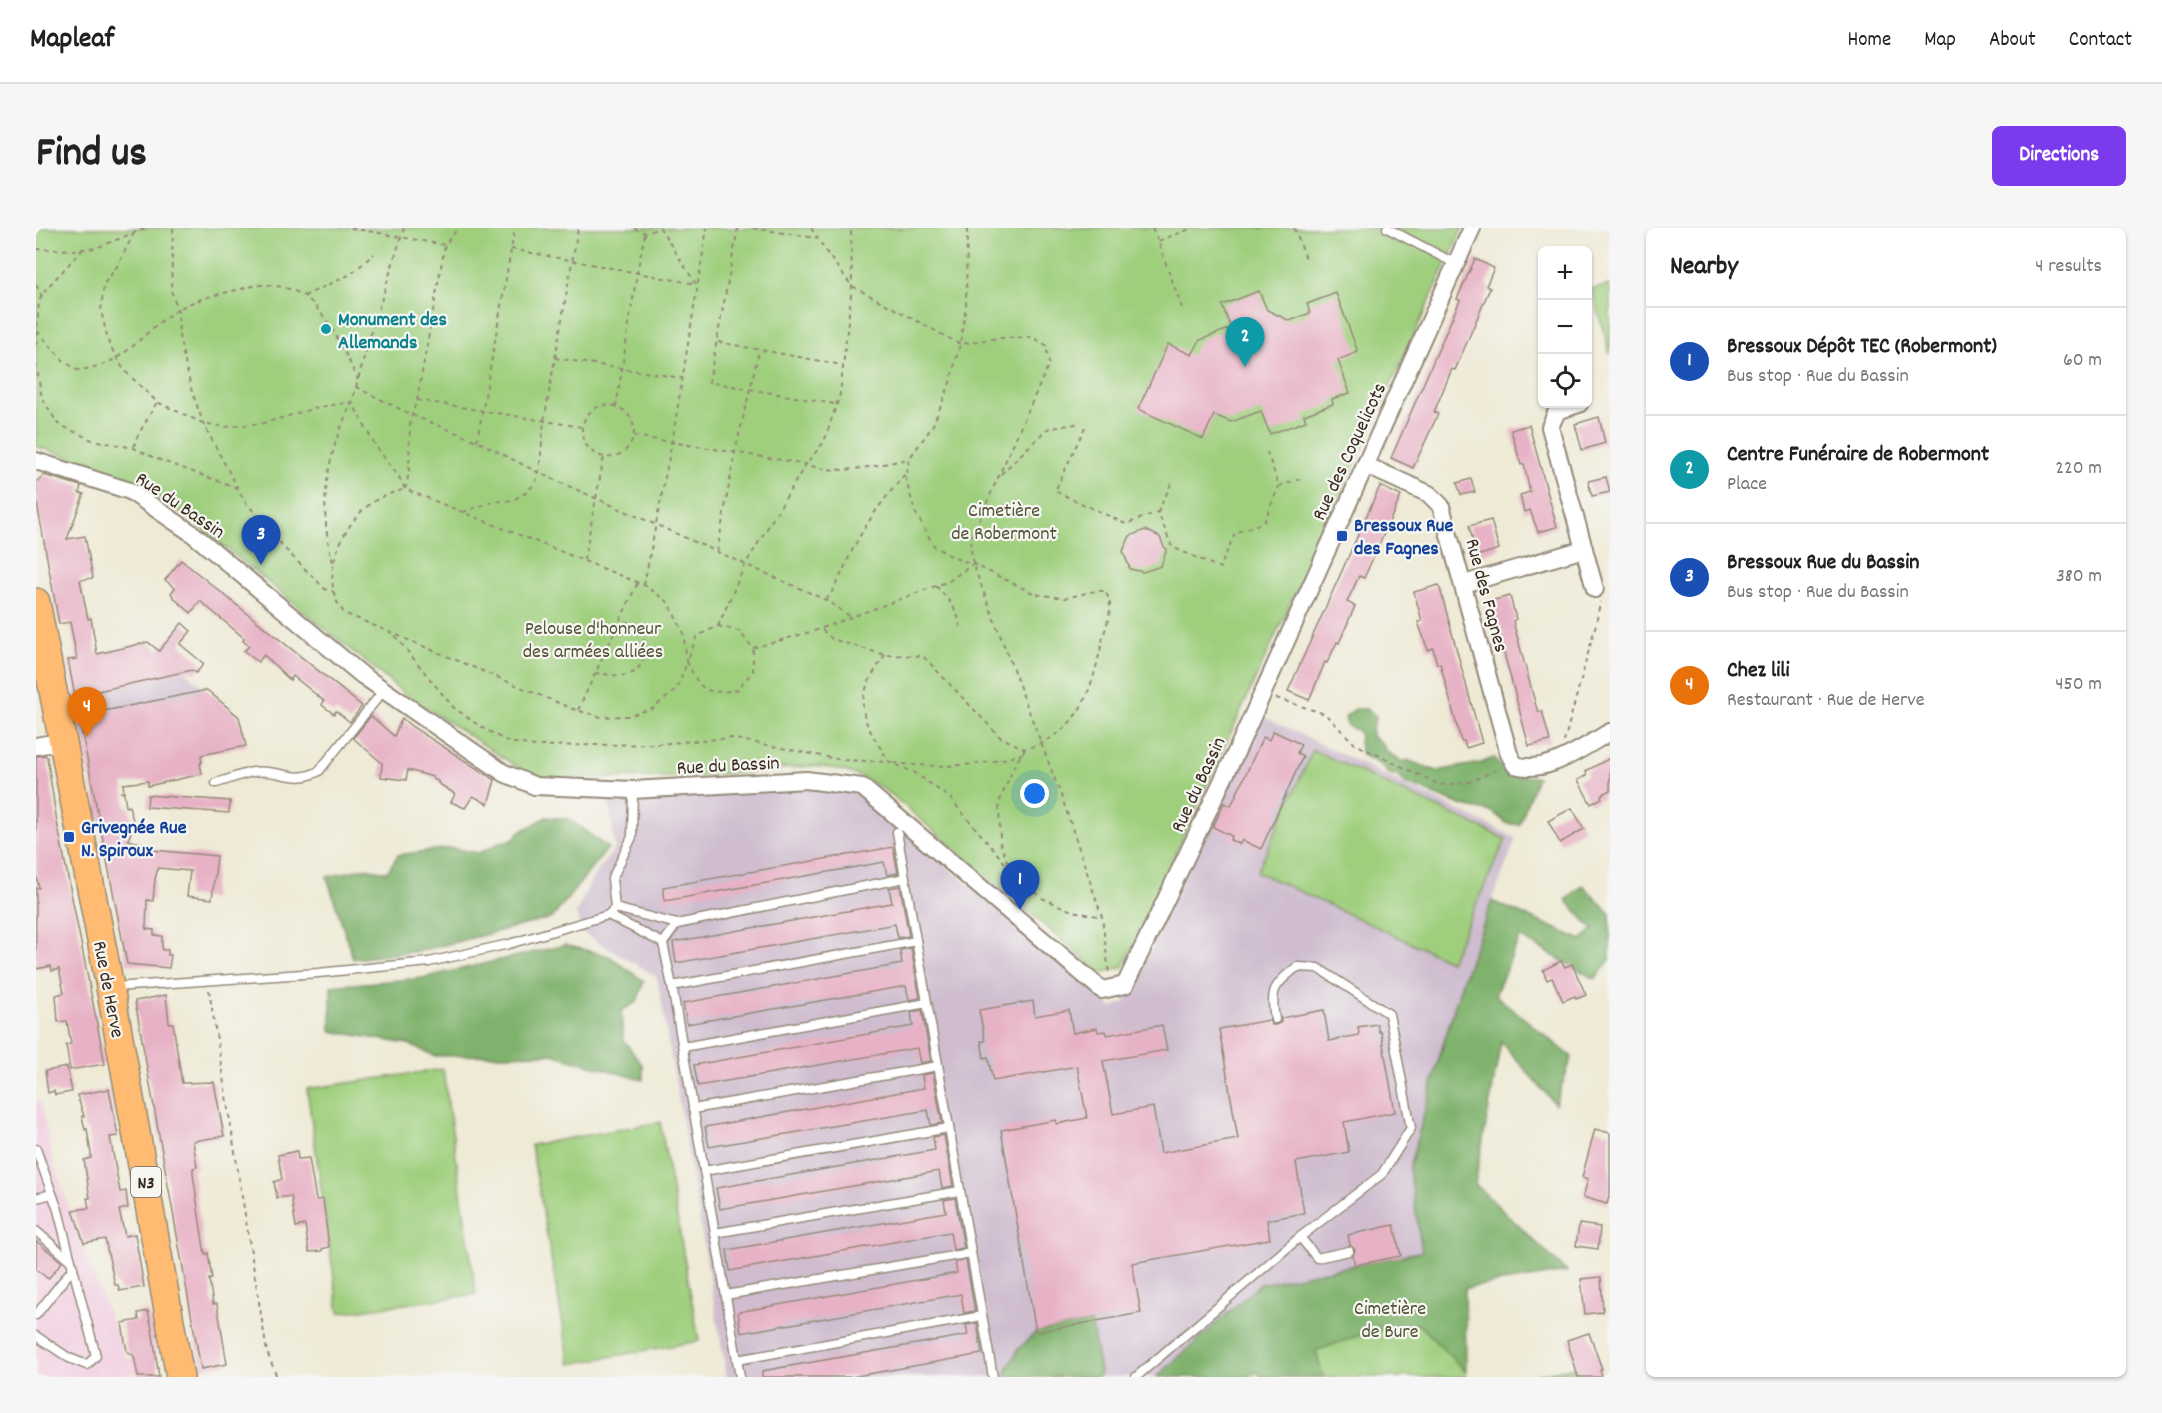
<!DOCTYPE html>
<html lang="en">
<head>
<meta charset="utf-8">
<style>
	body { margin:0; font-family:Dekko,sans-serif; background:#f6f6f6; color:#222 }
	.controls { position:absolute; right:18px; top:18px; display:grid; overflow:hidden; border-radius:9px; box-shadow:0 2px 4px #0004 }
	.controls button { width:54px; height:54px; display:grid; place-items:center; padding:0; border:0; border-bottom:2px solid #e0e0e0; background:#fff; color:#222; font:30px sans-serif }
	.you { position:absolute; left:999px; top:566px; width:21px; height:21px; margin:-15px; border:4px solid #fff; border-radius:50%; background:#1a73e8; box-shadow:0 0 0 9px #1a73e833 }
	.badge { display:grid; place-items:center; width:39px; height:39px; border-radius:50%; background:#7c3aed; color:#fff; font-size:20px; font-weight:700 }
	.pin { position:absolute; translate:-50% -50px; filter:drop-shadow(0 2px 3px #0008) }
	.pin::after { content:''; position:absolute; top:32px; width:21px; height:18px; background:inherit; clip-path:polygon(0 0,100% 0,50% 100%) }
	.list { margin:0; padding:0; list-style:none }
	h2 { display:flex; justify-content:space-between; align-items:center; height:78px; margin:0; padding:0 24px; font-size:26px }
	h2 small { font-size:20px; font-weight:400; color:#767676 }
	.list li { display:grid; grid-template-columns:39px 1fr auto; gap:18px; align-items:center; box-sizing:border-box; height:108px; padding:0 24px; border-top:2px solid #e0e0e0 }
	.list b { display:block; font-size:22px; white-space:nowrap }
	.list p { margin:0; font-size:20px; white-space:nowrap; color:#767676 }
	.list em { font-size:20px; font-style:normal; color:#767676 }
	.icon { flex:none; width:33px; height:33px; fill:none; stroke:currentColor; stroke-width:2; stroke-linecap:round; stroke-linejoin:round }
	.map { position:relative; flex:none; width:1574px; height:1149px; overflow:hidden; border-radius:9px }
	header { display:flex; align-items:center; gap:36px; box-sizing:border-box; height:84px; padding:0 30px; background:#fff; border-bottom:2px solid #e0e0e0 }
	header strong { font-size:28px }
	nav { display:flex; gap:33px; margin-inline-start:auto; font-size:21px }
	.intro { display:flex; align-items:center; justify-content:space-between; box-sizing:border-box; height:144px; padding:0 36px }
	h1 { margin:0; font-size:42px }
	.button { padding:15px 27px; border-radius:9px; background:#7c3aed; color:#fff; font-size:21px; font-weight:700 }
	main { display:flex; gap:36px; padding:0 36px }
	aside { flex:1; background:#fff; border-radius:9px; box-shadow:0 2px 4px #0004 }
	.map>svg:first-child { display:block }
	.built { fill:#f2cfe1 }
	.industrial { fill:#cfbdcf }
	.green { fill:#9fcf7d; stroke:#6d7c4e; stroke-width:1.5 }
	.forest { fill:#7fb26c; stroke:#5d6e45; stroke-width:1.5 }
	.building { fill:#e8b2c6 }
	.lines { fill:none; stroke-linecap:round; stroke-linejoin:round }
	.lane-casing { stroke:#948a7a; stroke-width:11 }
	.street-casing { stroke:#948a7a; stroke-width:20 }
	.primary-casing { stroke:#948a7a; stroke-width:30 }
	.path { stroke:#948a7a; stroke-width:2; stroke-dasharray:4.5 4.5; stroke-linecap:butt }
	.lane { stroke:#fff; stroke-width:8 }
	.street { stroke:#fff; stroke-width:16 }
	.primary { stroke:#febb71; stroke-width:27 }
	.culture-dot { fill:#0f9aa8; stroke:#f6f6f2; stroke-width:2 }
	.transit-dot { fill:#1a4fb4; stroke:#f6f6f2; stroke-width:2 }
	.labels { text-anchor:middle; stroke-width:4.5; stroke-linejoin:round; paint-order:stroke }
	.shield { fill:#f6f6f2; stroke:#73675e; stroke-width:1.5 }
	.shield-label { font-size:18px; font-weight:bold; fill:#3b2a1e }
	.culture-label { font-size:20px; font-weight:bold; fill:#0d838f; stroke:#f6f6f2; text-anchor:start }
	.street-label { font-size:20px; fill:#3b2a1e; stroke:#f6f6f2 }
	.park-label { font-size:20px; fill:#545336; stroke:#f6f6f2 }
	.transit-label { font-size:20px; font-weight:bold; fill:#164399; stroke:#f6f6f2; text-anchor:start }
</style>
</head>
<body>
<header>
<strong>Mapleaf</strong>
<nav><a>Home</a><a>Map</a><a>About</a><a>Contact</a></nav>
</header>
<div class="intro"><h1>Find us</h1><a class="button">Directions</a></div>
<main>
<div class="map">
<svg width="1574" height="1149" viewBox="0 0 1574 1149">
	<rect width="100%" height="100%" fill="#f6f6f2"/>
	<filter id="ink" filterUnits="userSpaceOnUse"><feTurbulence type="fractalNoise" baseFrequency=".0167" numOctaves="2"/><feDisplacementMap in="SourceGraphic" scale="12" xChannelSelector="R" yChannelSelector="G"/><feConvolveMatrix kernelMatrix="1 2 1 2 8 2 1 2 1" color-interpolation-filters="sRGB"/></filter>
	<filter id="wash" filterUnits="userSpaceOnUse"><feTurbulence type="fractalNoise" baseFrequency=".008" numOctaves="4" result="noise"/><feDisplacementMap in="SourceGraphic" scale="24" xChannelSelector="R" yChannelSelector="G"/><feGaussianBlur stdDeviation="1.35" result="paint"/><feColorMatrix in="noise" values="0 0 0 0 0 0 0 0 0 0 0 0 0 0 0 0 0 1.4 0 .05"/><feComposite in="paint" operator="in"/></filter>
	<g filter="url(#wash)">
		<rect width="100%" height="100%" fill="#eeead5"/>
		<path class="built" d="M0 873 5 875 18 936 57 1047 90 1130 119 1128 122 1140 73 1149H0Z"/>
		<g class="industrial">
			<path d="M112 414 139 435 183 472 80 493 77 482 72 474 61 426Z"/>
			<path d="M1222 486 1480 610 1427 751 1404 827 1373 941 1386 1024 1224 1056 1121 1149H691L621 749 545 704 540 685 555 652 579 620 572 569 657 567 769 557 816 564 831 572 1060 763 1075 779 1088 775 1103 747Z"/>
		</g>
		<g class="green">
			<path d="M0 0H1427L1087 739 1064 745 856 567C831 549 808 540 776 538L653 549 514 550 489 544 369 466 156 292 112 263 65 240 0 218Z"/>
			<path d="M1574 57V127L1556 61Z"/>
			<path d="M1277 522 1470 611 1414 733 1221 644Z"/>
			<path d="M407 841 440 1066 303 1085 271 861Z"/>
			<path d="M624 894 663 1113 534 1136 495 917Z"/>
			<path d="M1402 1020 1431 1149H1260L1319 1037Z"/>
		</g>
		<g class="forest">
			<path d="M1319 481H1330L1340 488 1336 500V509L1345 514 1351 524 1367 534 1371 532 1401 543 1445 535 1458 530 1471 547 1501 549 1483 597 1470 595 1457 584 1427 578 1370 555 1363 549 1352 545 1345 537 1326 527 1323 514 1324 508 1321 502 1311 498 1309 489Z"/>
			<path d="M510 589 533 591 572 620 516 690 384 723 317 731 291 649 329 640 351 644 362 627 415 620 443 625 465 614 479 611 481 606Z"/>
			<path d="M1547 657 1574 686V732L1559 751 1484 709 1459 767 1536 829 1519 876 1465 814 1439 956 1531 1044 1429 1060 1430 1144 1382 1096 1332 1104 1280 1123 1287 1149H1225L1222 1144 1211 1149H1121L1224 1056 1386 1024 1373 941 1404 827 1427 751 1456 673 1546 712 1557 701 1530 672Z"/>
			<path d="M529 717 573 728 608 753 601 774 585 783 587 811 607 838V852L516 826 399 828 372 816 295 803V758L386 750Z"/>
			<path d="M1055 1094 1064 1144 1062 1149H971L970 1144 982 1122 1000 1104Z"/>
			<path d="M1539 1139 1542 1149H1489Z"/>
		</g>
		<g id="blocks">
			<g class="building">
				<path d="M1439 31 1458 40 1450 58 1454 60 1419 142 1416 141 1398 184 1402 186 1377 240 1355 230 1424 72 1421 71Z"/>
				<path d="M1223 63 1231 82 1254 93 1274 85 1271 76 1300 65 1322 124 1302 132 1314 165 1296 171 1297 176 1268 187 1270 193 1234 206 1225 183 1195 194 1178 187 1167 211 1102 181 1132 116 1156 127 1164 112 1195 100 1186 77Z"/>
				<path d="M1563 189 1569 215 1546 222 1539 196Z"/>
				<path d="M1493 197 1521 299 1502 304 1494 282 1488 284 1484 267 1494 264 1488 236 1485 237 1475 202Z"/>
				<path d="M8 247 45 258 43 265 48 266 31 311 49 308 57 350 44 352 52 391 55 390 61 426 112 414 123 423 146 395 155 403 144 416 168 436 160 445 156 442 53 465 58 485 171 462 203 489 210 518 165 527 166 535H164L166 546 112 558V553L87 556 88 564H84L88 565 90 579 93 578 98 596 92 612 105 615 106 621 181 628 176 671 151 668 154 643 122 640 119 651 117 673 111 672 110 701 118 702V707L126 708V722H132V727H135L133 740 91 736 32 432 41 431 34 394 23 396 0 270V254Z"/>
				<path d="M1570 249 1574 264 1556 268 1552 253Z"/>
				<path d="M1435 251 1439 264 1425 267 1421 255Z"/>
				<path d="M1344 258 1365 268 1328 350 1323 348 1311 374 1319 378 1303 415 1301 414 1291 435 1289 434 1273 472 1252 463Z"/>
				<path d="M1455 292 1463 321 1441 328 1433 298Z"/>
				<path d="M1109 302 1124 309 1128 319 1131 321 1125 338 1107 344 1094 341 1087 323 1094 308Z"/>
				<path d="M145 332 326 478 314 494 300 483 298 486 286 477 288 473 257 448 254 452 228 427 222 434 208 423 213 418 207 413 208 410 164 373 155 385 139 371 135 365 139 360 129 352Z"/>
				<path d="M1403 357 1446 515 1430 520 1428 513H1425L1404 435 1401 436 1397 420 1392 422 1382 394 1386 393 1378 364Z"/>
				<path d="M1474 368 1480 391 1477 393 1500 478 1503 484 1506 483 1514 513 1493 518 1454 373Z"/>
				<path d="M335 488 358 508 366 490 375 498 459 552 452 576 437 568 429 580 415 574 419 566 402 555V553L397 551V549L372 542 370 552 345 549 346 535 317 510Z"/>
				<path d="M1237 503 1265 516 1261 525 1267 528 1225 621 1206 612 1204 616 1194 612 1196 608 1177 599 1188 575 1195 578 1227 509 1233 512Z"/>
				<path d="M9 527 11 529 21 594 69 836 34 842 30 817 35 816 31 793 22 794 20 767 28 765 23 741 16 743 15 738 0 741V660H3L0 646V528Z"/>
				<path d="M1574 530V562L1565 567 1566 570 1555 576 1542 552 1551 547 1550 543Z"/>
				<path d="M112 567 194 573 193 585 111 579Z"/>
				<path d="M1536 580 1548 601 1524 615 1512 593Z"/>
				<path d="M857 619 862 645 851 647 848 634 629 673 627 659Z"/>
				<path d="M864 658 873 708 862 710 859 696 640 735 637 714 856 675 853 660Z"/>
				<path d="M875 720 884 770 873 772 870 758 651 796 647 775 866 736 864 722Z"/>
				<path d="M1525 733 1529 739 1536 736 1550 767 1540 771 1539 768 1527 773 1516 750 1511 752 1507 742Z"/>
				<path d="M130 767 133 795H137L146 855 178 854 188 908 157 913 161 939 157 940V946L165 1001 169 1026 172 1025 176 1051H173L177 1076H181L191 1136 165 1141 99 773Z"/>
				<path d="M997 773 999 788 1033 782 1037 805 1061 800 1062 804 1070 803 1071 807 1126 797 1131 822 1067 833 1077 886 1117 879 1125 925 1202 911 1183 801 1233 792 1236 797H1240L1245 794V790L1288 782 1293 813 1323 807 1322 799 1341 796 1343 804H1345L1359 884 1308 894 1313 924 1260 934 1268 985 1231 992 1234 1011 1096 1035 1105 1085 1000 1104 965 902 1020 892 1021 896 1051 890 1041 838 957 853 952 829 948 830 945 813H949L943 782Z"/>
				<path d="M886 782 895 833 884 835 881 820 662 858 658 837 877 798 875 784Z"/>
				<path d="M31 839 36 864 19 867 18 863 12 865 9 843Z"/>
				<path d="M897 845 906 895 895 897 892 882 673 919 669 899 888 860 886 847Z"/>
				<path d="M73 861 82 908 74 909 84 964 90 963 92 980 83 982 89 1008 99 1006 108 1059 84 1063 82 1057H79L69 1011 48 1015 37 982 53 980 51 970H54L48 932 55 930V926L51 901 49 902 46 888H48L41 867Z"/>
				<path d="M1559 901 1574 905V965L1571 976 1547 969 1552 951 1546 949Z"/>
				<path d="M908 907 917 958 906 960 903 943 684 981 680 960 899 922 897 909Z"/>
				<path d="M261 923 262 931 273 930 280 972 287 971 293 1019 286 1021V1023L273 1024 269 997 260 999 255 968 241 970 238 954 246 951 242 927Z"/>
				<path d="M919 970 928 1020 917 1022 914 1004 694 1043 691 1022 910 984 908 972Z"/>
				<path d="M1543 996 1564 999 1562 1021 1540 1018Z"/>
				<path d="M1358 997 1365 1028 1319 1037 1317 1028 1319 1022 1314 1017 1312 1007Z"/>
				<path d="M0 1013 26 1034 12 1051 0 1041Z"/>
				<path d="M930 1032 939 1083 928 1085 925 1066 705 1105 702 1084 921 1045 919 1034Z"/>
				<path d="M1565 1049 1567 1084 1549 1086 1545 1051Z"/>
				<path d="M112 1083 116 1101 123 1149H102L98 1128 91 1123 89 1113 86 1095 103 1092 102 1085Z"/>
				<path d="M941 1095 946 1126 815 1149H726V1143L932 1107 930 1097Z"/>
				<path d="M1553 1105 1566 1141 1564 1142 1566 1149H1542L1531 1112Z"/>
			</g>
		</g>
	</g>
	<g filter="url(#ink)">
		<use href="#blocks" fill-opacity="0" stroke="#948a7a" stroke-width="1.5"/>
		<g class="lines">
			<defs>
				<g id="lane">
					<path d="M1351 0 1420 36"/>
					<path d="M180 555C192 552 205 546 217 544 242 540 259 557 283 543L348 462"/>
					<path d="M861 604 957 1149"/>
					<path d="M579 680 641 696 869 650"/>
					<path d="M572 687 627 715"/>
					<path d="M641 696 627 715 636 758 704 1149"/>
					<path d="M636 758 880 713"/>
					<path d="M78 759 282 745 393 734 473 716 572 687 579 680 576 651 596 609 597 562"/>
					<path d="M647 819 891 775"/>
					<path d="M657 881 902 838"/>
					<path d="M0 921 22 982 35 1033"/>
					<path d="M668 943 913 900"/>
					<path d="M0 970 16 966"/>
					<path d="M0 1003 35 1033 60 1128 51 1137 33 1130 0 1108"/>
					<path d="M679 1005 924 963"/>
					<path d="M1264 1009 1281 1030 1313 1023"/>
					<path d="M690 1067 935 1025"/>
					<path d="M0 1087 37 1040"/>
					<path d="M701 1132 946 1088"/>
					<path d="M1100 1149 1264 1009 1346 946 1375 900 1353 786 1282 740 1261 739C1238 757 1234 761 1239 791"/>
				</g>
				<g id="street">
					<path d="M0 233 94 263 157 306 326 447 468 545 499 558 597 562 770 552 826 559 1066 762 1089 757 1202 520 1436 0"/>
					<path d="M1329 237 1393 266 1405 278 1473 526 1479 537C1511 547 1547 519 1574 504"/>
					<path d="M1548 321 1559 361"/>
					<path d="M1428 356 1548 321 1514 199 1521 183 1543 176"/>
					<path d="M0 518 28 513"/>
				</g>
				<path id="primary" d="M0 374 74 759 144 1149"/>
			</defs>
			<use href="#lane" class="lane-casing"/>
			<use href="#street" class="street-casing"/>
			<use href="#primary" class="primary-casing"/>
			<g class="path">
				<path d="M137 0 135 63 142 82 143 108 155 160 167 195 208 272 250 322 289 361 298 364"/>
				<path d="M315 0 409 17"/>
				<path d="M368 0 332 115 316 174 339 217 363 249 369 261 608 357 631 373 647 403 651 434 641 461 616 481 591 488 565 489 537 481 308 385C305 380 300 374 299 368 288 335 312 287 342 271 350 266 360 264 369 261"/>
				<path d="M598 0 609 5 624 0 660 56"/>
				<path d="M702 0 673 154 799 176"/>
				<path d="M717 0 780 10"/>
				<path d="M775 0 793 28 816 58 924 116 963 110 996 109 1010 117 1013 136 934 312 937 336 1026 570 1066 689 1073 746"/>
				<path d="M1116 0 1122 13"/>
				<path d="M1258 0 1271 33"/>
				<path d="M98 5 82 37 68 56 65 83 73 116 88 142 121 174 167 195 190 199 228 195 283 179 316 174"/>
				<path d="M0 21 38 22 60 20 110 0"/>
				<path d="M475 21 660 56"/>
				<path d="M0 57 6 69"/>
				<path d="M268 68 315 46 338 26"/>
				<path d="M1146 80 1122 13 1157 0"/>
				<path d="M1 103 27 132 41 142C91 138 102 106 141 82 158 72 178 67 197 63 205 61 215 58 224 57 237 56 256 60 268 68 290 83 311 128 322 152"/>
				<path d="M682 114 806 137"/>
				<path d="M0 117 3 73 10 61 46 22"/>
				<path d="M519 130 646 150"/>
				<path d="M0 136 6 170 22 196 56 212 98 220 121 231 202 260"/>
				<path d="M320 159 376 187 441 213 503 245 790 372 815 389"/>
				<path d="M381 172 546 199"/>
				<circle cx="572" cy="203" r="26"/>
				<path d="M580 179 601 45 609 5"/>
				<path d="M1049 199 1019 263 1090 296 1122 284 1136 319 1184 340 1199 305 1228 294 1243 258"/>
				<path d="M598 208 770 236C803 249 839 237 873 231"/>
				<path d="M441 213 479 0"/>
				<path d="M98 219 100 211 121 174"/>
				<path d="M1231 224 1243 258 1264 251"/>
				<path d="M965 246 1011 201 1045 195"/>
				<path d="M369 261C376 241 372 221 374 199 374 190 378 181 381 172L409 17 422 0"/>
				<path d="M427 284 456 274 477 272 491 264 499 255 503 245 508 193 542 0"/>
				<path d="M1122 284 1137 252"/>
				<path d="M681 324 699 224 723 123"/>
				<path d="M548 332 568 229"/>
				<path d="M297 334C281 279 291 225 316 174"/>
				<path d="M608 357 636 214 671 0"/>
				<path d="M900 358C911 370 924 383 924 401"/>
				<path d="M790 372C803 356 809 335 819 317 833 290 851 267 871 244"/>
				<path d="M682 398 709 337 770 236 788 214 804 166 816 58 815 0"/>
				<path d="M682 398 703 403 717 420V443L701 462C668 467 665 463 651 434L661 408Z"/>
				<path d="M786 400 913 353 937 336"/>
				<path d="M359 408 417 479 442 497 472 514 500 518 621 516 695 510 806 532 854 534 879 545 914 570 974 641"/>
				<path d="M717 420 785 401 796 411 849 427 887 428 964 509 989 521C1044 505 1055 464 1066 414 1068 403 1075 388 1074 377 1074 373 1071 367 1069 363H1059L1029 370 999 366 937 336 918 330 898 318 879 284 870 252 873 231 896 199 913 158 924 116 930 78 931 0"/>
				<path d="M849 427C816 475 822 486 853 533"/>
				<path d="M559 445 585 448 600 444C609 431 610 422 607 407L586 390"/>
				<path d="M1240 470 1289 486 1319 516 1404 557 1431 555 1465 540"/>
				<path d="M542 482 602 354"/>
				<path d="M1528 514 1560 396 1564 374"/>
				<path d="M989 521 978 538 963 575 964 615 974 641 1006 670 1036 683 1066 689"/>
				<path d="M858 535C901 540 944 539 986 526"/>
				<path d="M173 762 231 1124 241 1149"/>
			</g>
			<use href="#lane" class="lane"/>
			<use href="#street" class="street"/>
			<use href="#primary" class="primary"/>
		</g>
	</g>
	<circle class="culture-dot" cx="290" cy="101" r="6"/>
	<g class="transit-dot">
		<rect x="1300" y="302" width="12" height="12" rx="3"/>
		<rect x="27" y="603" width="12" height="12" rx="3"/>
	</g>
	<g class="labels">
		<rect class="shield" x="95" y="939" width="30" height="30" rx="4.5"/>
		<g class="shield-label">
			<text x="110" y="960">N3</text>
		</g>
		<g class="culture-label">
			<text x="302" y="97">Monument des<tspan x="302" dy="23">Allemands</tspan></text>
		</g>
		<g class="street-label">
			<text transform="translate(1312 223) rotate(-65)" y="7">Rue des Coquelicots</text>
			<text transform="translate(145 276) rotate(34)" y="7">Rue du Bassin</text>
			<text transform="translate(1452 367) rotate(75)" y="7">Rue des Fagnes</text>
			<text transform="translate(692 536) rotate(-3)" y="7">Rue du Bassin</text>
			<text transform="translate(1161 556) rotate(-65)" y="7">Rue du Bassin</text>
			<text transform="translate(74 761) rotate(79)" y="7">Rue de Herve</text>
		</g>
		<g class="park-label">
			<text x="968" y="288">Cimetière<tspan x="968" dy="23">de Robermont</tspan></text>
			<text x="557" y="406">Pelouse d'honneur<tspan x="557" dy="23">des armées alliées</tspan></text>
			<text x="1354" y="1086">Cimetière<tspan x="1354" dy="23">de Bure</tspan></text>
		</g>
		<g class="transit-label">
			<text x="1318" y="303">Bressoux Rue<tspan x="1318" dy="23">des Fagnes</tspan></text>
			<text x="45" y="605">Grivegnée Rue<tspan x="45" dy="23">N. Spiroux</tspan></text>
		</g>
	</g>
</svg>
<div class="controls">
<button>+</button>
<button>−</button>
<button><svg class="icon" aria-label="locate" viewBox="0 0 24 24"><circle cx="12" cy="12" r="6"/><path d="M12 2v4M12 18v4M2 12h4M18 12h4"/></svg></button>
</div>
<div class="you"></div>
<div class="pin badge" style="left:984px;top:682px;background:#1a4fb4">1</div>
<div class="pin badge" style="left:1209px;top:139px;background:#0f9aa8">2</div>
<div class="pin badge" style="left:225px;top:337px;background:#1a4fb4">3</div>
<div class="pin badge" style="left:51px;top:509px;background:#e8710a">4</div>
</div>
<aside>
<h2>Nearby<small>4 results</small></h2>
<ul class="list">
<li><span class="badge" style="background:#1a4fb4">1</span><div><b>Bressoux Dépôt TEC (Robermont)</b><p>Bus stop · Rue du Bassin</p></div><em>60 m</em></li>
<li><span class="badge" style="background:#0f9aa8">2</span><div><b>Centre Funéraire de Robermont</b><p>Place</p></div><em>220 m</em></li>
<li><span class="badge" style="background:#1a4fb4">3</span><div><b>Bressoux Rue du Bassin</b><p>Bus stop · Rue du Bassin</p></div><em>380 m</em></li>
<li><span class="badge" style="background:#e8710a">4</span><div><b>Chez lili</b><p>Restaurant · Rue de Herve</p></div><em>450 m</em></li>
</ul>
</aside>
</main>
</body>
</html>
